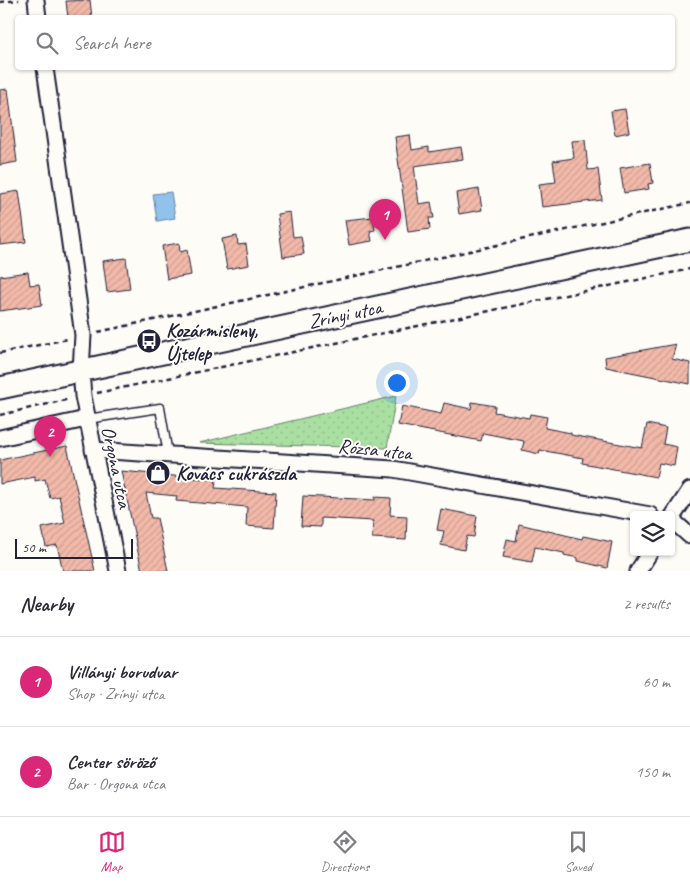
<!DOCTYPE html>
<html lang="en">
<head>
<meta charset="utf-8">
<style>
	body { margin:0; font-family:Caveat,sans-serif; background:#f7f7f7; color:#2b2b33 }
	.controls { position:absolute; right:15px; bottom:15px; display:grid; overflow:hidden; border-radius:5px; box-shadow:0 1px 4px #0004 }
	.controls button { width:45px; height:45px; display:grid; place-items:center; padding:0; border:0; border-bottom:1px solid #e1e1e2; background:#fff; color:#2b2b33; font:25px sans-serif }
	.scale { position:absolute; left:15px; bottom:12px; width:118px; box-sizing:border-box; padding-left:5px; border:2px solid #22223b; border-top:0; font-size:14px; line-height:18px; white-space:nowrap; color:#22223b; -webkit-text-stroke:4px #fdfcf7; paint-order:stroke }
	.you { position:absolute; left:396px; top:382px; width:18px; height:18px; margin:-12px; border:4px solid #fff; border-radius:50%; background:#1a73e8; box-shadow:0 0 0 8px #1a73e833 }
	.badge { display:grid; place-items:center; width:32px; height:32px; border-radius:50%; background:#db2777; color:#fff; font-size:16px; font-weight:700 }
	.pin { position:absolute; translate:-50% -41px; filter:drop-shadow(0 1px 2px #0008) }
	.pin::after { content:''; position:absolute; top:26px; width:18px; height:15px; background:inherit; clip-path:polygon(0 0,100% 0,50% 100%) }
	.list { margin:0; padding:0; list-style:none }
	h2 { display:flex; justify-content:space-between; align-items:center; height:65px; margin:0; padding:0 20px; font-size:21px }
	h2 small { font-size:16px; font-weight:400; color:#7c7c81 }
	.list li { display:grid; grid-template-columns:32px 1fr auto; gap:15px; align-items:center; box-sizing:border-box; height:90px; padding:0 20px; border-top:1px solid #e1e1e2 }
	.list b { display:block; font-size:19px; white-space:nowrap }
	.list p { margin:0; font-size:16px; white-space:nowrap; color:#7c7c81 }
	.list em { font-size:16px; font-style:normal; color:#7c7c81 }
	.icon { flex:none; width:28px; height:28px; fill:none; stroke:currentColor; stroke-width:2; stroke-linecap:round; stroke-linejoin:round }
	.map { position:relative; flex:none; width:690px; height:571px; overflow:hidden }
	.search { position:absolute; background:#fff; box-shadow:0 1px 4px #0004; left:15px; right:15px; top:15px; height:55px; display:flex; align-items:center; gap:12px; box-sizing:border-box; padding:0 18px; border-radius:5px; color:#7c7c81; font-size:19px }
	.sheet { height:245px; background:#fff }
	nav { display:flex; justify-content:space-around; align-items:center; box-sizing:border-box; height:70px; border-top:1px solid #e1e1e2; background:#fff; font-size:14px; color:#7c7c81 }
	nav a { display:grid; justify-items:center; gap:2px }
	nav .on { color:#db2777 }
	.map>svg:first-child { display:block }
	.park { fill:url(#park-dots); stroke:#66806e }
	.water { fill:#90c2ec; stroke:#6482a5 }
	.building { fill:url(#building-hatch); stroke:#22223b }
	.lines { fill:none; stroke-linecap:round; stroke-linejoin:round }
	.lane-casing { stroke:#22223b; stroke-width:11 }
	.street-casing { stroke:#22223b; stroke-width:19 }
	.secondary-casing { stroke:#22223b; stroke-width:25 }
	.path { stroke:#22223b; stroke-width:2.5; stroke-dasharray:5 4; stroke-linecap:butt }
	.lane { stroke:#fdfcf7; stroke-width:8 }
	.street { stroke:#fdfcf7; stroke-width:15 }
	.secondary { stroke:#fdfcf7; stroke-width:21 }
	.labels { text-anchor:middle; stroke-width:4; stroke-linejoin:round; paint-order:stroke }
	.street-label { font-size:20px; fill:#22223b; stroke:#fdfcf7 }
	.poi-label { font-size:20px; font-weight:bold; fill:#22223b; stroke:#fdfcf7; text-anchor:start }
</style>
</head>
<body>
<div class="map">
<svg width="690" height="571" viewBox="0 0 690 571">
	<defs>
		<pattern id="park-dots" width="8" height="8" patternUnits="userSpaceOnUse" patternTransform="scale(1.25)"><rect width="8" height="8" fill="#aadfa2"/><path d="M2 2h.1M6 6h.1" fill="none" stroke="#92bf8c" stroke-width="1.8" stroke-linecap="round"/></pattern>
		<pattern id="building-hatch" width="6" height="6" patternUnits="userSpaceOnUse" patternTransform="scale(1.25)"><rect width="6" height="6" fill="#f2b9a9"/><path d="M-1 1l2-2M0 6l6-6M5 7l2-2" fill="none" stroke="#cf9f92"/></pattern>
	</defs>
	<rect width="100%" height="100%" fill="#fdfcf7"/>
	<filter id="ink" filterUnits="userSpaceOnUse"><feTurbulence type="fractalNoise" baseFrequency=".02" numOctaves="2"/><feDisplacementMap in="SourceGraphic" scale="10" xChannelSelector="R" yChannelSelector="G"/><feConvolveMatrix kernelMatrix="1 2 1 2 8 2 1 2 1" color-interpolation-filters="sRGB"/></filter>
	<g filter="url(#ink)">
		<path class="park" d="M396 396 387 448 199 443Z"/>
		<path class="water" d="M171 192 175 218 157 221 153 194Z"/>
		<g class="building">
			<path d="M90 0 92 18H68L66 1Z"/>
			<path d="M8 89 17 162 0 165V90Z"/>
			<path d="M625 109 629 132 615 135 611 111Z"/>
			<path d="M410 135 412 150 429 147V152L461 147 463 159 414 166 419 204 431 202 434 218H429L430 229 408 232 395 137Z"/>
			<path d="M585 140 588 170 598 169 602 200 542 207 539 184 556 182 553 161 574 158 572 141Z"/>
			<path d="M650 163 653 183 648 184 649 189 624 193 620 168Z"/>
			<path d="M479 189 482 210 459 214 456 193Z"/>
			<path d="M19 191 26 242 0 245V194Z"/>
			<path d="M290 212 293 237 301 236 304 254 283 257 277 214Z"/>
			<path d="M373 217 375 230 370 231 372 241 349 245 345 220Z"/>
			<path d="M237 236 238 245 246 244 249 265 227 269 222 239Z"/>
			<path d="M179 243 180 252 187 250 191 275 167 279 162 246Z"/>
			<path d="M126 258 130 289 107 292 103 261Z"/>
			<path d="M28 272 30 285 39 284 42 305 0 311V276Z"/>
			<path d="M676 344 672 359 690 363V384L606 367 605 357Z"/>
			<path d="M472 402 495 406 494 412 529 418 530 414 547 417 545 428 571 433V435L642 448 647 424 666 428 663 444 677 447 674 466 659 463 656 477 582 463 583 458 540 450 539 454 522 450 524 441 483 433 481 441 398 425 402 406 441 414 444 403 471 409Z"/>
			<path d="M67 446 75 482 95 571H63L57 545 46 547 42 528 65 523 59 496 50 498 45 479 35 481V477L0 484V460Z"/>
			<path d="M121 471 216 480 215 488 276 492 274 528 246 526 247 507 176 501 177 496 146 493 151 518H157L168 571H142Z"/>
			<path d="M303 496 375 500V497L391 498 390 515 407 516 406 540 372 538 373 521 321 518V527L301 526Z"/>
			<path d="M441 509 477 516 474 537 467 536 464 550 441 545 444 531 437 530Z"/>
			<path d="M519 524 582 539 583 536 612 542 607 568 578 561V558L564 555V553L535 547 532 562 503 557 507 539 516 541Z"/>
		</g>
		<g class="lines">
			<defs>
				<path id="lane" d="M87 419 160 408 168 454"/>
				<g id="street">
					<path d="M36 0 38 18"/>
					<path d="M45 68 83 335 81 371 83 396 118 571"/>
					<path d="M0 438 86 419"/>
					<path d="M93 450 393 469 650 515"/>
					<path d="M690 490 671 519 690 536"/>
					<path d="M638 571 650 552"/>
				</g>
				<path id="secondary" d="M0 388 690 240"/>
			</defs>
			<use href="#lane" class="lane-casing"/>
			<use href="#street" class="street-casing"/>
			<use href="#secondary" class="secondary-casing"/>
			<g class="path">
				<path d="M0 2 19 0"/>
				<path d="M98 332 690 203"/>
				<path d="M0 353 68 339"/>
				<path d="M97 393 690 269"/>
				<path d="M0 415 70 399"/>
			</g>
			<use href="#lane" class="lane"/>
			<use href="#street" class="street"/>
			<use href="#secondary" class="secondary"/>
		</g>
	</g>
	<defs>
		<symbol id="bus-disc" viewBox="-11 -11 22 22"><circle r="9.5" fill="#22223b" stroke="#fdfcf7"/><path d="M-5-6H5V4H4V6H2V4H-2V6H-4V4H-5ZM-3.5-4V0h7V-4ZM-3.5 1.2v1.5H-2V1.2ZM2 1.2v1.5H3.5V1.2Z" fill="#fff"/></symbol>
		<symbol id="shop-disc" viewBox="-11 -11 22 22"><circle r="9.5" fill="#22223b" stroke="#fdfcf7"/><path d="M-5-2.5h2.3a2.7 3.5 0 0 1 5.4 0H5L5.5 6h-11ZM-1.5-2.5h3a1.5 2.3 0 0 0-3 0Z" fill="#fff"/></symbol>
	</defs>
	<g fill-rule="evenodd">
		<use href="#bus-disc" x="135" y="327" width="28" height="28"/>
		<use href="#shop-disc" x="144" y="459" width="28" height="28"/>
	</g>
	<g class="labels">
		<g class="street-label">
			<text transform="translate(345 314) rotate(-12)" y="7">Zrínyi utca</text>
			<text transform="translate(375 449) rotate(6)" y="7">Rózsa utca</text>
			<text transform="translate(117 467) rotate(78)" y="7">Orgona utca</text>
		</g>
		<g class="poi-label">
			<text x="166" y="337">Kozármisleny,<tspan x="166" dy="23">Újtelep</tspan></text>
			<text x="176" y="480">Kovács cukrászda</text>
		</g>
	</g>
</svg>
<div class="controls">
<button><svg class="icon" aria-label="layers" viewBox="0 0 24 24"><path d="M12 4l9 5-9 5-9-5zM3 14l9 5 9-5"/></svg></button>
</div>
<div class="scale">50 m</div>
<div class="you"></div>
<div class="pin badge" style="left:385px;top:240px">1</div>
<div class="pin badge" style="left:50px;top:457px">2</div>
<div class="search"><svg class="icon" aria-label="search" viewBox="0 0 24 24"><circle cx="10" cy="10" r="6"/><path d="M15 15l6 6"/></svg>Search here</div>
</div>
<section class="sheet">
<h2>Nearby<small>2 results</small></h2>
<ul class="list">
<li><span class="badge">1</span><div><b>Villányi borudvar</b><p>Shop · Zrínyi utca</p></div><em>60 m</em></li>
<li><span class="badge">2</span><div><b>Center söröző</b><p>Bar · Orgona utca</p></div><em>150 m</em></li>
</ul>
</section>
<nav>
<a class="on"><svg class="icon" aria-label="map" viewBox="0 0 24 24"><path d="M3 6l6-2 6 2 6-2v14l-6 2-6-2-6 2zM9 4v14M15 6v14"/></svg>Map</a>
<a><svg class="icon" aria-label="directions" viewBox="0 0 24 24"><path d="M12 3l9 9-9 9-9-9zM9 14v-3h6M13 9l2 2-2 2"/></svg>Directions</a>
<a><svg class="icon" aria-label="saved" viewBox="0 0 24 24"><path d="M7 4h10v16l-5-4-5 4z"/></svg>Saved</a>
</nav>
</body>
</html>
